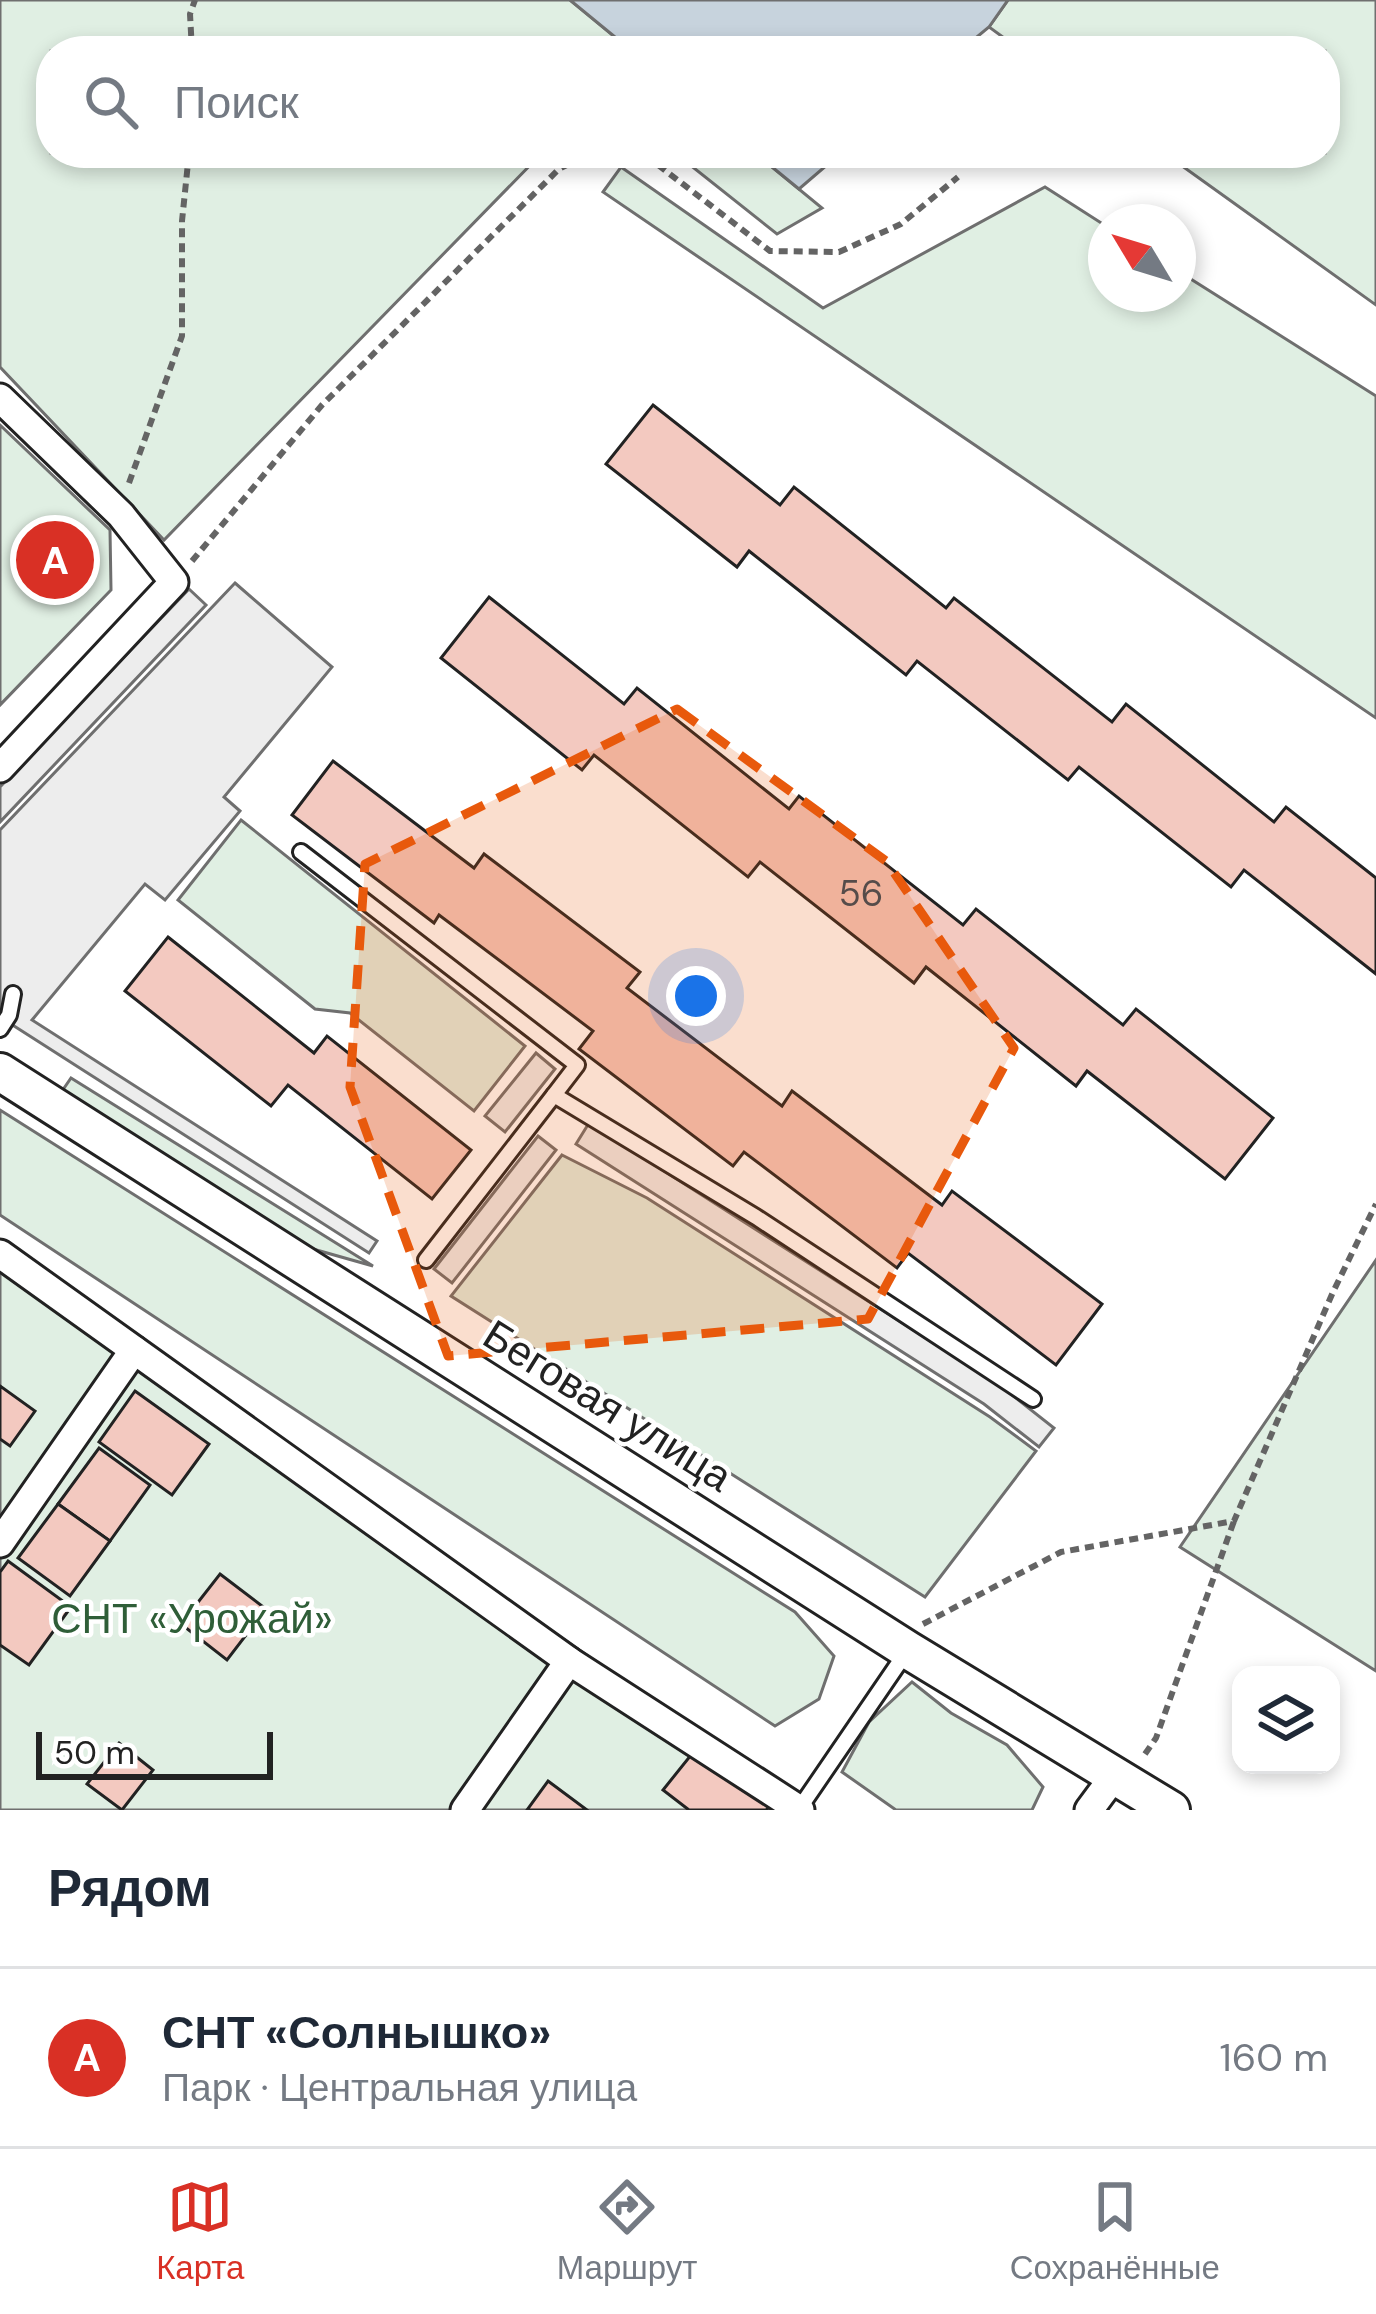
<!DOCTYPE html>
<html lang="ru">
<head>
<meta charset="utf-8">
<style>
	body { margin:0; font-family:"DM Sans",sans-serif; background:#f2f2f3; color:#1f2937 }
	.controls { position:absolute; right:36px; bottom:36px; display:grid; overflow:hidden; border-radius:24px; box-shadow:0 6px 18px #0003 }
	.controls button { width:108px; height:108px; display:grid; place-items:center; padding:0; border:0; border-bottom:3px solid #e0e1e3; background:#fff; color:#1f2937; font:60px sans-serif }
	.compass { position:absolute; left:1088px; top:204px; width:108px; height:108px; border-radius:50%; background:#fff; box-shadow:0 6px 18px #0003; rotate:308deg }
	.scale { position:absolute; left:36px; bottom:30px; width:237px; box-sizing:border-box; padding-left:12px; border:6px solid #222; border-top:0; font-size:33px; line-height:42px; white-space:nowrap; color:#222; -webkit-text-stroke:9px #fff; paint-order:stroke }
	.you { position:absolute; left:696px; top:996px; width:42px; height:42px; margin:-30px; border:9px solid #fff; border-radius:50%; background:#1a73e8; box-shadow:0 0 0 18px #1a73e833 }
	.badge { display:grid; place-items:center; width:78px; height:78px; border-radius:50%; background:#d93025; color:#fff; font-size:39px; font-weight:700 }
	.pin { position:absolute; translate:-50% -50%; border:6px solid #fff; box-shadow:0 3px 12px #0006 }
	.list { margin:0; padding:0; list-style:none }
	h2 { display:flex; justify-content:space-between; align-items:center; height:156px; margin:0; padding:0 48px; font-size:51px }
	h2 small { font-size:39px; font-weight:400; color:#747a83 }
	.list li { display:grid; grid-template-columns:78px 1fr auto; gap:36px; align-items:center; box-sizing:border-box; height:180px; padding:0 48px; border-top:3px solid #e0e1e3 }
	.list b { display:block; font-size:45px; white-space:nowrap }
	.list p { margin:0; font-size:39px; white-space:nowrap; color:#747a83 }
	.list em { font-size:39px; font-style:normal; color:#747a83 }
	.icon { flex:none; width:66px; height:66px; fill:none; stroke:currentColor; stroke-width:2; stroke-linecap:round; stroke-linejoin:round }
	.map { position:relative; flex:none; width:1376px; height:1810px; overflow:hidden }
	.search { position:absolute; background:#fff; box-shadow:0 6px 18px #0003; left:36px; right:36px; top:36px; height:132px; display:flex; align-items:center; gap:30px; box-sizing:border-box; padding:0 42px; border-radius:48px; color:#747a83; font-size:45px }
	.sheet { height:336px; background:#fff }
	nav { display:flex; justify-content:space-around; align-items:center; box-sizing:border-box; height:168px; border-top:3px solid #e0e1e3; background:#fff; font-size:33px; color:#747a83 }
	nav a { display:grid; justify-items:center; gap:6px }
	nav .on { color:#d93025 }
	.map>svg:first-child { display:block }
	.green { fill:#e0efe3; stroke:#6f6f6f; stroke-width:3 }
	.parking { fill:#ededed; stroke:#6f6f6f; stroke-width:3 }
	.water { fill:#c7d3dd; stroke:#6f6f6f; stroke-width:3 }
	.building { fill:#f3c9c0; stroke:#222; stroke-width:3 }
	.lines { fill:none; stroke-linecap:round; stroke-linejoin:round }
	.service-casing { stroke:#222; stroke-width:20 }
	.minor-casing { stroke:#222; stroke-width:33 }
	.tertiary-casing { stroke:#222; stroke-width:42 }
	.path { stroke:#646464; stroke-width:6; stroke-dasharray:9 6; stroke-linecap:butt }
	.service { stroke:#fff; stroke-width:14 }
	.minor { stroke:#fff; stroke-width:27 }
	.tertiary { stroke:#fff; stroke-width:36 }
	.marked { fill:#e8590c; fill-opacity:0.2; stroke:#e8590c; stroke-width:9; stroke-dasharray:24 15; stroke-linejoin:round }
	.labels { text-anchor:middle; stroke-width:9; stroke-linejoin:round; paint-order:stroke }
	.number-label { font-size:36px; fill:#564c4a }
	.street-label { font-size:42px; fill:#222; stroke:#fff }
	.park-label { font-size:42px; fill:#2f5e38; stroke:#fff }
</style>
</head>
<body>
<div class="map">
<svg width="1376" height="1810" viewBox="0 0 1376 1810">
	<rect width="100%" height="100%" fill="#fff"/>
	<g class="green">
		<path d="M0 0H570L632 51H51V153H542L164 540 0 367Z"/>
		<path d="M1008 0H1376V305L1164 153H1325V51H1022L989 27Z"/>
		<path d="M675 153H755L822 208 777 234Z"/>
		<path d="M621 167 823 308 1045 187 1106 226V294H1178V271L1376 396V718L603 192Z"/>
		<path d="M0 425 110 530 111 590 0 705Z"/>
		<path d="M241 820 525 1046 474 1111 350 1013 315 1009 178 900Z"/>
		<path d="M71 1078 373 1266 306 1247 60 1094Z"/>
		<path d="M0 1110 795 1612 834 1656 819 1699 775 1726 0 1215Z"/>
		<path d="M562 1155 647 1198 990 1417 1036 1451 925 1597 451 1296Z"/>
		<path d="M0 1252 812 1810H0Z"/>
		<path d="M1376 1260V1671L1180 1547Z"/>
		<path d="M912 1682 951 1713 1007 1745 1043 1787 1032 1810H896L842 1772 869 1722Z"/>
	</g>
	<g class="parking">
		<path d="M235 583 332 667 224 797 240 811 165 900 145 884 32 1020 377 1241 369 1253 0 1017V830Z"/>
		<path d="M189 589 206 605 0 822V787Z"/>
		<path d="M536 1053 555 1069 505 1132 485 1116Z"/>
		<path d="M589 1123 998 1384 1054 1428 1039 1447 984 1404 576 1144Z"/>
		<path d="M538 1136 556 1150 452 1283 434 1269Z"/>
	</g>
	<g class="water">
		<path d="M570 0H1008L989 27 960 51H632Z"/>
		<path d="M755 153H841L799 189Z"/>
	</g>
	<g class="building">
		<path d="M653 405 780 505 794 487 946 608 954 598 1112 722 1126 704 1274 822 1286 807 1376 878V974L1244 870 1231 887 1079 767 1068 780 917 661 906 675 749 551 737 567 606 464Z"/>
		<path d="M489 597 624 704 637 688 789 809 799 796 963 925 976 909 1123 1025 1136 1009 1273 1118 1225 1179 1087 1071 1076 1086 926 967 914 983 760 862 748 877 594 755 582 770 441 658Z"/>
		<path d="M333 761 474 868 484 854 640 972 627 988 782 1106 792 1091 942 1205 952 1191 1102 1304 1056 1365 908 1253 897 1268 744 1152 733 1166 579 1049 593 1031 439 915 434 923 292 815Z"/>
		<path d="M168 937 314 1053 327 1036 471 1150 432 1199 288 1085 271 1106 125 991Z"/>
		<path d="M0 1386 35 1411 10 1446 0 1439Z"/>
		<path d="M135 1391 209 1444 172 1495 99 1442Z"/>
		<path d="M99 1448 150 1485 110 1541 58 1504Z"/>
		<path d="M58 1504 110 1541 70 1596 18 1558Z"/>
		<path d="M8 1561 71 1607 29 1665 0 1645V1572Z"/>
		<path d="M220 1574 266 1609 227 1660 181 1624Z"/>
		<path d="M119 1743 153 1770 122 1810 87 1784Z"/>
		<path d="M695 1750 769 1807 766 1810H689L663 1790Z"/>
		<path d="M548 1781 587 1810H527Z"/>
	</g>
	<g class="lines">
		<defs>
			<g id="service">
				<path d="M301 852 577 1065 554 1095"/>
				<path d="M0 1029 9 1015 13 994"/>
				<path d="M426 1260 554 1095 756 1217 1033 1399"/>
				<path d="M799 1809 905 1654"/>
			</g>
			<g id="minor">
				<path d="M0 398 121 515 174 582 0 768"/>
				<path d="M0 1254 569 1661 800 1810"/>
				<path d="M0 1543 134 1350"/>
				<path d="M465 1810 569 1661"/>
				<path d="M1089 1810 1115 1775"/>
			</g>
			<path id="tertiary" d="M0 1072 908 1650 1171 1810"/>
		</defs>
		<use href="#service" class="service-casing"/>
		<use href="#minor" class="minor-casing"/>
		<use href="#tertiary" class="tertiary-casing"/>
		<g class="path">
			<path d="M192 51 190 14 195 0"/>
			<path d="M631 153 649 158 770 251 839 252 901 224 958 177"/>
			<path d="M129 483 182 336V221L189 153"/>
			<path d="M192 561 322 405 559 169 591 153"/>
			<path d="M923 1624 1061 1552 1234 1521 1333 1292 1376 1204"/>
			<path d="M1145 1754 1156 1738 1234 1521"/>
		</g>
		<use href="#service" class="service"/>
		<use href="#minor" class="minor"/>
		<use href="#tertiary" class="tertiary"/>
	</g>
	<path class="marked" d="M677 709 886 861 1014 1048 868 1319 448 1356 350 1087 365 864Z"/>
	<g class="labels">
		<g class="number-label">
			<text x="861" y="906">56</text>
		</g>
		<g class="street-label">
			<text transform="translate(608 1405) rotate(32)" y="15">Беговая улица</text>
		</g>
		<g class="park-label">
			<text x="192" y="1633">СНТ «Урожай»</text>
		</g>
	</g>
</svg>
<div class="controls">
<button><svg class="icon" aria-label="layers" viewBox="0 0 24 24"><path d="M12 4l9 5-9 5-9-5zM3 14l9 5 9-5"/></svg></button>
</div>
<svg class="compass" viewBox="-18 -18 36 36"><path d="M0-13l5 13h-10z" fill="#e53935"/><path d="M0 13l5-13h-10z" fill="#747a83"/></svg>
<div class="scale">50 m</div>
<div class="you"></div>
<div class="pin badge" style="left:55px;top:560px">A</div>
<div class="search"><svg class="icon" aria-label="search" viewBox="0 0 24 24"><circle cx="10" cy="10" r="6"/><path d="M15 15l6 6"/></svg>Поиск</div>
</div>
<section class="sheet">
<h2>Рядом<small></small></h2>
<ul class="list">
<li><span class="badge">A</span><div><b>СНТ «Солнышко»</b><p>Парк · Центральная улица</p></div><em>160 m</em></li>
</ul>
</section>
<nav>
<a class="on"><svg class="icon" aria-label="map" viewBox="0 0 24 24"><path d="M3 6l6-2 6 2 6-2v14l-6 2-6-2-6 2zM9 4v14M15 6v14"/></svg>Карта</a>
<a><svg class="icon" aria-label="directions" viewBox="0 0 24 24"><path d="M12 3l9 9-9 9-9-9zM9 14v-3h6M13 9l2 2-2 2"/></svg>Маршрут</a>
<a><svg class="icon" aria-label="saved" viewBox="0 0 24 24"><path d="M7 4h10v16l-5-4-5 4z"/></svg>Сохранённые</a>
</nav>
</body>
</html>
